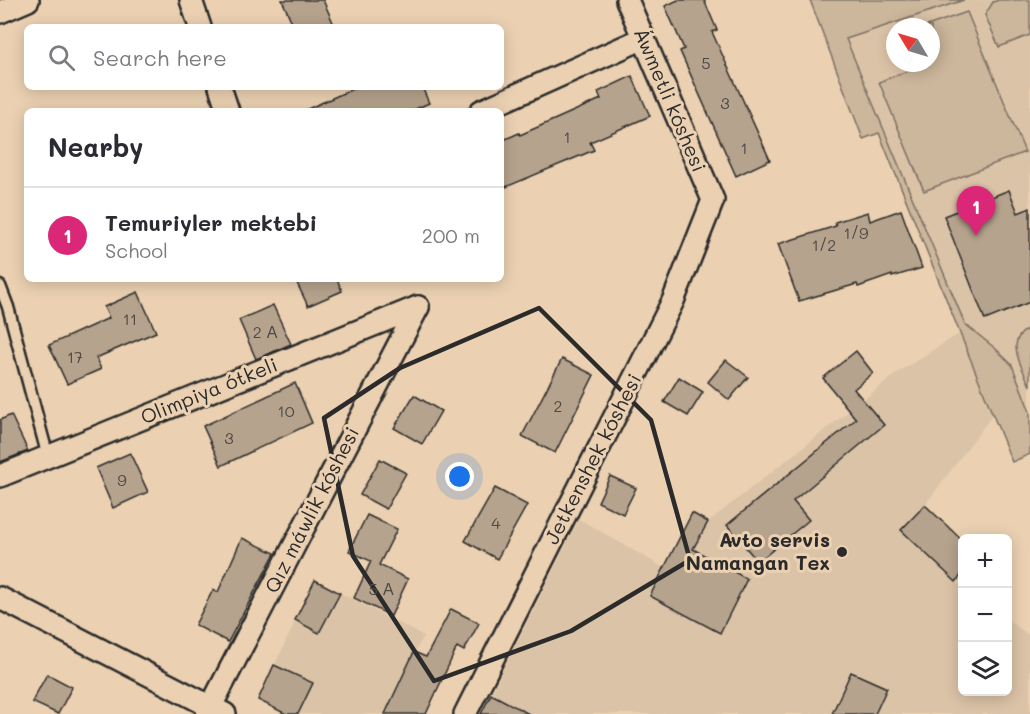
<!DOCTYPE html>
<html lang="en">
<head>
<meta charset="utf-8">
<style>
	body { margin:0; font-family:Mali,sans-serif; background:#f2f2f3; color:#2b2b33 }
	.controls { position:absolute; right:18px; bottom:18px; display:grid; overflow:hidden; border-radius:9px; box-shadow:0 3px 15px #0003 }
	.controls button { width:54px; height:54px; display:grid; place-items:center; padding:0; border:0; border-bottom:2px solid #e1e1e2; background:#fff; color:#2b2b33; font:30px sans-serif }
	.compass { position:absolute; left:886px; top:18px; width:54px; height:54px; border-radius:50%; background:#fff; box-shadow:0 3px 15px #0003; rotate:308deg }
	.you { position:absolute; left:460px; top:477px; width:21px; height:21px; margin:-15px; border:4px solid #fff; border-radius:50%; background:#1a73e8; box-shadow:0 0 0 9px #1a73e833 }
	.badge { display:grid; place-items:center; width:39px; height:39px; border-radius:50%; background:#db2777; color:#fff; font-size:20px; font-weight:700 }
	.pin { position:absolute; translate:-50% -50px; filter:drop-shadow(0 2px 3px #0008) }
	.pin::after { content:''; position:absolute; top:32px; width:21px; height:18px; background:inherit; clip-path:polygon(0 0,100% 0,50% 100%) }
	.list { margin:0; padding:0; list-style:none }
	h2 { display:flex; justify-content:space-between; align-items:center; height:78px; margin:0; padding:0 24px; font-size:26px }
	h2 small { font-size:20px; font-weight:400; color:#7c7c81 }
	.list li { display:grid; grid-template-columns:39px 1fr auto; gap:18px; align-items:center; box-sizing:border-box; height:96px; padding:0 24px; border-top:2px solid #e1e1e2 }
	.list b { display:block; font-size:22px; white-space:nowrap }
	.list p { margin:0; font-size:20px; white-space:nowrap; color:#7c7c81 }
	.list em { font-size:20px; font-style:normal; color:#7c7c81 }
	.icon { flex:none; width:33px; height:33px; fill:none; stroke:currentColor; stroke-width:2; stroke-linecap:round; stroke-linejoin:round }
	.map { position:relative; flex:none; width:1030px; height:714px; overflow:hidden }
	.search { position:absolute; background:#fff; box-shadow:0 3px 15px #0003; left:24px; top:24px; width:480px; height:66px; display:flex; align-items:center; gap:15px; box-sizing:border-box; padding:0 21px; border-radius:9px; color:#7c7c81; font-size:22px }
	.panel { position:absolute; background:#fff; box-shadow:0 3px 15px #0003; left:24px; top:108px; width:480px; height:174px; border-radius:9px }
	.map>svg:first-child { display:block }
	.built { fill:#dbc3a7; fill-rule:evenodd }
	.green { fill:#ccb69c; stroke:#7c7064; stroke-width:1.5 }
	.building { fill:#b6a38d; stroke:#2b2b2b; stroke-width:1.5 }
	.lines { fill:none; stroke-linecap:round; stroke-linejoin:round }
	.service-casing { stroke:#2b2b2b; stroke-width:15 }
	.minor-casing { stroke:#2b2b2b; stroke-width:26 }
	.service { stroke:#ebd1b2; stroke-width:10 }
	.minor { stroke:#ebd1b2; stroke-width:21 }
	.marked { fill:none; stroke:#2b2b2b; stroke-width:4.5; stroke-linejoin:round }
	.poi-dot { fill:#2b2b2b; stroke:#ebd1b2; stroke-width:2 }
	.labels { text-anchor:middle; stroke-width:6; stroke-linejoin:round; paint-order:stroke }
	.number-label { font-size:16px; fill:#4e4944 }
	.street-label { font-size:20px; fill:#2b2b2b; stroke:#ebd1b2 }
	.poi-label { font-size:20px; font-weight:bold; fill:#2b2b2b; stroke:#ebd1b2; text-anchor:end }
</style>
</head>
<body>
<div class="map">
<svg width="1030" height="714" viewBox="0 0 1030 714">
	<rect width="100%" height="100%" fill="#ebd1b2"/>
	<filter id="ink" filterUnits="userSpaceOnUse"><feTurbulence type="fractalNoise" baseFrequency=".0167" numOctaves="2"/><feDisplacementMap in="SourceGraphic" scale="12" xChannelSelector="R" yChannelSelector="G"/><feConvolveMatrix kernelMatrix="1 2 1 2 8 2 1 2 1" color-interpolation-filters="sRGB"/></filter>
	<g filter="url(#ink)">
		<g class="built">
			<path d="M810 0H1030V454L1012 462 993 414 925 505 962 541V573L956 582 962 587V692H1008V620L1030 636V714H875L887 688 852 672 832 714H481L579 519 664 568 692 513 708 522 900 371 960 333 879 133 863 139ZM895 27H931V63H895Z"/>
			<path d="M315 580 424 636 415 652 448 668 426 714H286L258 700Z"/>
		</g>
		<g class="green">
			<path d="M810 0H964L846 39 965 324 996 349 1012 365 1030 412V454L1012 462 879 133 863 139Z"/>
			<path d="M999 0H1030V35L999 47 985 15 993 2Z"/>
			<path d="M967 12 1025 152 924 191 879 82 910 70 908 63H931V27H924Z"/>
			<path d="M1030 328V386C1022 366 1003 340 1030 328Z"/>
		</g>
		<g class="building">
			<path d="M282 0H323L335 27H294Z"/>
			<path d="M678 0H704L717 30 712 32 770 160 736 176 680 51 684 49 665 6Z"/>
			<path d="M632 76 650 116 590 142 594 150 501 189V141L519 133 520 135 601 99 598 92Z"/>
			<path d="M357 87H422L429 103 411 111H303Z"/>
			<path d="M1009 190 1018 213 1030 208V302L985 320 944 216Z"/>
			<path d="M901 210 922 268 892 277V275L858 287 857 284 799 301 778 244 836 226 835 222 868 212 870 221Z"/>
			<path d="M295 279H337L342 291 308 306Z"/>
			<path d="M138 292 156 332 96 358 101 369 67 384 49 345 109 318 104 307Z"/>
			<path d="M273 305 291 344 256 359 239 320Z"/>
			<path d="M856 351 873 373 854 389 884 425 793 501 809 520 758 562 727 525 856 419 823 378Z"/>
			<path d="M562 359 594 375 555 453 522 436Z"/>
			<path d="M726 360 748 377 729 400 708 382Z"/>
			<path d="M679 377 703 392 688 416 664 402Z"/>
			<path d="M295 383 312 423 221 466 203 426Z"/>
			<path d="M414 395 441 411 422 444 394 428Z"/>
			<path d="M11 415 28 451 0 462V420Z"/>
			<path d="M130 453 148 492 113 508 96 468Z"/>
			<path d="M380 459 406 473 386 509 360 495Z"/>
			<path d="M610 476 636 488 623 514 598 502Z"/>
			<path d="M495 488 527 505 497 559 465 541Z"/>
			<path d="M925 505 963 541V573L956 582 901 530Z"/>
			<path d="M692 513 708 522 693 549 747 579 720 633 650 596Z"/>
			<path d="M367 515 397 529 379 565 408 579 391 616 354 598 371 561 349 551Z"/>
			<path d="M242 538 275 553 228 642 195 625 213 590 218 592Z"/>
			<path d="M315 580 340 593 319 633 295 620Z"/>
			<path d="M451 609 479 623 464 651 457 647 426 714H385L414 652 426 657Z"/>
			<path d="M274 665 313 683 298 714H286L258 700Z"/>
			<path d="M851 672 887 688 875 714H832Z"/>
			<path d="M47 674 72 687 58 714 32 702Z"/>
			<path d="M491 694 529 714H481Z"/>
		</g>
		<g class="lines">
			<defs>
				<path id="service" d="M0 286 8 307 48 457"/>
				<g id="minor">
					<path d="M191 0 200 27"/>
					<path d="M0 12 28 0"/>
					<path d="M220 87 228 111"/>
					<path d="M481 111 644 38"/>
					<path d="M0 476 418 307"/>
					<path d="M0 598 225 714"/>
					<path d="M207 714 418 307"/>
					<path d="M465 714 673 301 713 200 627 0"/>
				</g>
			</defs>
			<use href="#service" class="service-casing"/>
			<use href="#minor" class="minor-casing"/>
			<use href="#service" class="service"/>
			<use href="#minor" class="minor"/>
		</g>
	</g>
	<path class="marked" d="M539 308 651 420 690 560 571 631 434 681 353 556 324 418 400 368Z"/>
	<circle class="poi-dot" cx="842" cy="552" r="6"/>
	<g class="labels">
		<g class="number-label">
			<text x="706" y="69">5</text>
			<text x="725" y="109">3</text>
			<text x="567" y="143">1</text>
			<text x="744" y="154">1</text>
			<text x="856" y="239">1/9</text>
			<text x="824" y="251">1/2</text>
			<text x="130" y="325">11</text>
			<text x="265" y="338">2 А</text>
			<text x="75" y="363">17</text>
			<text x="558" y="412">2</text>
			<text x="286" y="417">10</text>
			<text x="229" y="444">3</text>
			<text x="122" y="486">9</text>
			<text x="496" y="529">4</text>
			<text x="381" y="595">5 А</text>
		</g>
		<g class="street-label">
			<text transform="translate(670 100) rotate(67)" y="7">Áwmetli kóshesi</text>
			<text transform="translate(209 391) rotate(-22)" y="7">Olimpiya ótkeli</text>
			<text transform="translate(593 459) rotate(-63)" y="7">Jetkenshek kóshesi</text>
			<text transform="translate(312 510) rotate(-63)" y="7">Qız máwlik kóshesi</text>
		</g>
		<g class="poi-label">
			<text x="830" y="547">Avto servis<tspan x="830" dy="23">Namangan Tex</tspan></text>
		</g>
	</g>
</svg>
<div class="controls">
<button>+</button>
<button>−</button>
<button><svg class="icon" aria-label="layers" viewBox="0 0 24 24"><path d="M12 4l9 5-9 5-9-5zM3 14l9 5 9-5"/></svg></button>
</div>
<svg class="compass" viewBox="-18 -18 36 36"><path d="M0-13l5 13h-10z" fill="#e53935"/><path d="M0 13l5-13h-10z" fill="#7c7c81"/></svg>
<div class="you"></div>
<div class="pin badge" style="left:976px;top:236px">1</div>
<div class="search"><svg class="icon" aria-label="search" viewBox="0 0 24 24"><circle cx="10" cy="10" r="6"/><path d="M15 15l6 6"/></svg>Search here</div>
<section class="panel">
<h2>Nearby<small></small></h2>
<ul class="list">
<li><span class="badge">1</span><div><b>Temuriyler mektebi</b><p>School</p></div><em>200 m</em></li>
</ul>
</section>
</div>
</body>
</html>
